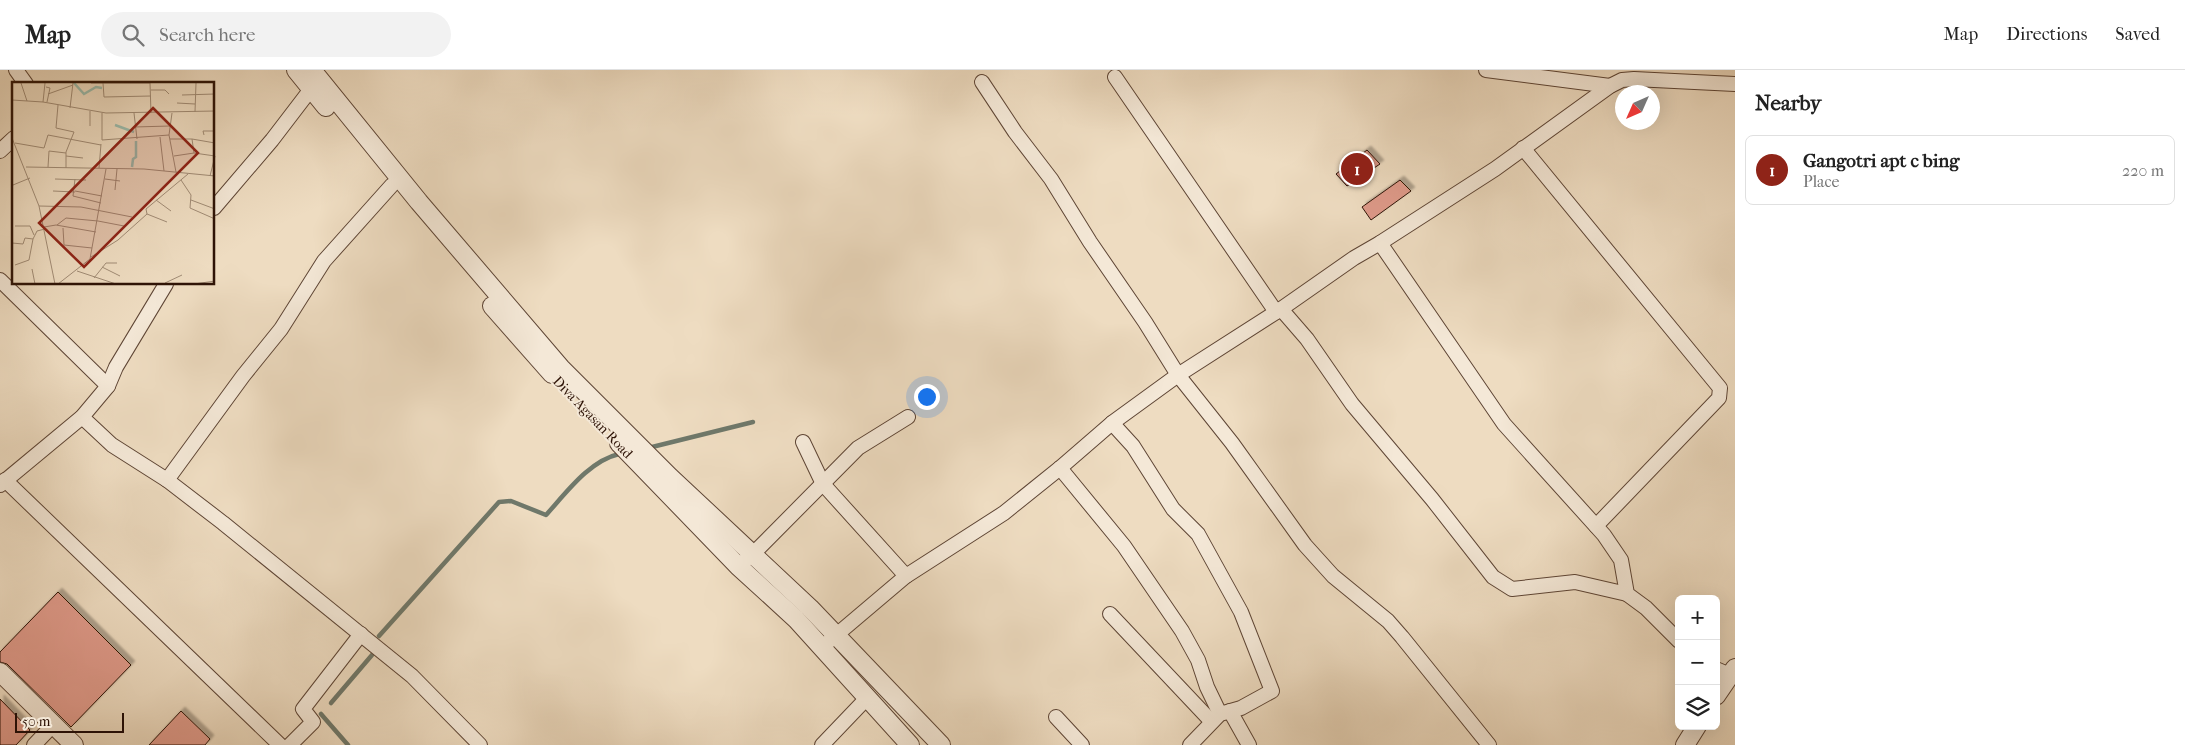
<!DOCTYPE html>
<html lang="en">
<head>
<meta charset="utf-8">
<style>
	body { margin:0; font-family:"IM FELL French Canon",serif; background:#f2f2f2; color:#222 }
	.controls { position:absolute; right:15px; bottom:15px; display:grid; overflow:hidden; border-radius:8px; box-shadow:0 5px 20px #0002 }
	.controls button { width:45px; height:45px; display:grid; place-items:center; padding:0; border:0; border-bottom:1px solid #e0e0e0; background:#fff; color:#222; font:25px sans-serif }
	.compass { position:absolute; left:1615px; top:15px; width:45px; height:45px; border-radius:50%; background:#fff; box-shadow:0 5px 20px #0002; rotate:225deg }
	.scale { position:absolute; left:15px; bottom:12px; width:109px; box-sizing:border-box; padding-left:5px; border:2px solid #2e1306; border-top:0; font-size:14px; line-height:18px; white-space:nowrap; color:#2e1306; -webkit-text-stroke:4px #f4e8d7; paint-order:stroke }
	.you { position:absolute; left:926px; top:326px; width:18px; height:18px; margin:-12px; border:4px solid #fff; border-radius:50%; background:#1a73e8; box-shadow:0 0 0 8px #1a73e833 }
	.badge { display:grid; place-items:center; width:32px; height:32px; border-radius:50%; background:#8f2418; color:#fff; font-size:16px; font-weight:700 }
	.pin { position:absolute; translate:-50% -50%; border:2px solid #fff; box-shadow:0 1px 5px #0006 }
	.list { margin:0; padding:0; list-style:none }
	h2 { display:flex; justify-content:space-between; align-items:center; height:65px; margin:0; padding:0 20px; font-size:21px }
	h2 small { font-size:16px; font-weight:400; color:#767676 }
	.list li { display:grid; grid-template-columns:32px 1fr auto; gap:15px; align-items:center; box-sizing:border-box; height:70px; margin:0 10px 10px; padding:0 10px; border:1px solid #e0e0e0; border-radius:8px }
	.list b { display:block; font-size:19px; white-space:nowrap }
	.list p { margin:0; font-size:16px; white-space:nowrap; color:#767676 }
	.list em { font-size:16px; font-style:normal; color:#767676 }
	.icon { flex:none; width:28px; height:28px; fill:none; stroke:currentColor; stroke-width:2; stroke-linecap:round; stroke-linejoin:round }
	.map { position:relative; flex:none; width:1735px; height:675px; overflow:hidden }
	header { display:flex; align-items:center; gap:30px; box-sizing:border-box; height:70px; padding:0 25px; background:#fff; border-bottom:1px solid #e0e0e0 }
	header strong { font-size:24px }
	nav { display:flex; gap:28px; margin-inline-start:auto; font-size:18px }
	.search { width:350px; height:45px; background:#f2f2f2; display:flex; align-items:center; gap:12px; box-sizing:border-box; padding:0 18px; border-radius:28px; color:#767676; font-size:19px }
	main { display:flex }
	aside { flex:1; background:#fff }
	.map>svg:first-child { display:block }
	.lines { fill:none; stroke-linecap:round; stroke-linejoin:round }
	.stream { stroke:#6f786a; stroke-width:4.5 }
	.building { fill:#df9a8a; stroke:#2e1306; filter:url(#shadow) }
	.minor-casing { stroke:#5e4535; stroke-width:16 }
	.tertiary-casing { stroke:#5e4535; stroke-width:20 }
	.minor { stroke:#f4e8d7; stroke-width:14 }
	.tertiary { stroke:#f4e8d7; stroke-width:18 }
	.labels { text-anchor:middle; stroke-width:4; stroke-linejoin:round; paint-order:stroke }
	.street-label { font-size:14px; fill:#2e1306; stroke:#f4e8d7 }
	.inset-river { fill:none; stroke:#9bbcad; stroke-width:2.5 }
	.inset-road { fill:none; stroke:#a18c76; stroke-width:1 }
	.view { fill:#8f2418; fill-opacity:0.15; stroke:#8f2418; stroke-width:2.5 }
	.inset-edge { fill:none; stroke:#2e1306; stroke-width:2.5 }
</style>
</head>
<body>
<header>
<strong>Map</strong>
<div class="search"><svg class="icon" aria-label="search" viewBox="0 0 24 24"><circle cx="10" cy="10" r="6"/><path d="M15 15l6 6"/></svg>Search here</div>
<nav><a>Map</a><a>Directions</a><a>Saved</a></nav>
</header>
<main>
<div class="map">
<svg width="1735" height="675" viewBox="0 0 1735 675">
	<defs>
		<filter id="shadow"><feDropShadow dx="4" dy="-4" stdDeviation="1" flood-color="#0004"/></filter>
	</defs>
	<rect width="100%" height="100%" fill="#eedcc1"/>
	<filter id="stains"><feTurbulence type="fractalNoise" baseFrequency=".004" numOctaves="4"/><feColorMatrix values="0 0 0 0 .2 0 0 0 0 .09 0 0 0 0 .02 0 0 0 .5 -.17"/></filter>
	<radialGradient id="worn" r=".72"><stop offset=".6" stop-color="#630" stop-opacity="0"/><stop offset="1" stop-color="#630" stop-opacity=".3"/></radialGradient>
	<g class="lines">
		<g class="stream">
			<path d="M648 378 753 352"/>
			<path d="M379 566 499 432 511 431 546 445C566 423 589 391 619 384"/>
			<path d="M331 633 372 585"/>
			<path d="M321 644 348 675"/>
		</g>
	</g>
	<g class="building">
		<path d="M1367 80 1380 94 1347 116 1336 104Z"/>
		<path d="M1400 110 1411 121 1371 150 1362 137Z"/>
		<path d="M58 522 131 595 71 657 7 594 0 592V582Z"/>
		<path d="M0 629 30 660 16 675H0Z"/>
		<path d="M181 641 210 669 205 675H149Z"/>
	</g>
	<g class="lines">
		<defs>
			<g id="minor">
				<path d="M16 0 26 14"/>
				<path d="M1486 0 1610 16"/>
				<path d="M1115 7 1276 242"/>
				<path d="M982 12 1015 62 1051 109 1090 172 1145 252 1178 305 1232 373 1305 475 1333 506 1388 551 1402 567 1489 675"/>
				<path d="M1523 78 1720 318 1719 328 1596 456"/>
				<path d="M0 81 14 68"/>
				<path d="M214 138 272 70 311 19"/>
				<path d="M1380 173 1504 354 1604 465 1621 490 1627 524 1646 538 1679 571"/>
				<path d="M0 210 108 316"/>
				<path d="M1281 239 1307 269 1352 334 1432 429 1493 507 1512 519 1575 512 1627 524"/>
				<path d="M82 347 112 375 167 410 223 453 412 606 480 675"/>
				<path d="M1112 353 1133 376 1173 439 1198 464 1241 542 1272 621 1241 638 1220 644 1190 675"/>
				<path d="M803 372 823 414 906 506"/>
				<path d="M1060 398 1124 476 1182 561 1198 590 1207 617 1220 644"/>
				<path d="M5 410 280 675"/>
				<path d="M167 410 243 306 281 259 324 191 392 115"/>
				<path d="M0 415 82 347 108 316 116 297 166 214"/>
				<path d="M738 496 753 484 858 378 908 347"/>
				<path d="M1110 544 1211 651"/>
				<path d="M821 578 906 506 1004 443 1060 398 1112 353 1178 305 1281 239 1354 188 1380 173 1495 99 1610 16 1622 10 1634 9 1735 14"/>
				<path d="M1716 599 1730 605"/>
				<path d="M1230 641 1249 675"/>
				<path d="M1056 647 1082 675"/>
				<path d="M34 675 53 655"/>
				<path d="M290 675 313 652 303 639 361 564"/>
				<path d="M822 675 866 629"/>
			</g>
			<g id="tertiary">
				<path d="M296 0 326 37"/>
				<path d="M312 0 419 132 561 298 670 407 810 538 941 675"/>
				<path d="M492 236 552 304"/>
				<path d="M619 373 738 496 796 549 910 675"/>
				<path d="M0 602 74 675"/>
				<path d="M1716 626 1735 598"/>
				<path d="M1685 675 1697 656"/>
			</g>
		</defs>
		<use href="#minor" class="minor-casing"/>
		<use href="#tertiary" class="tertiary-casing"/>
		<use href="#minor" class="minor"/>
		<use href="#tertiary" class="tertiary"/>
	</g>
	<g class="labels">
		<g class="street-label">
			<text transform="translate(593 347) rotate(46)" y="5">Diva Agasan Road</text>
		</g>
	</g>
	<g transform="translate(12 12)">
		<rect width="202" height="202" fill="#eedcc1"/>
		<path class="inset-river" d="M62 1 72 12 84 5 90 6M103 43 122 50M120 85 121 77 124 75V59"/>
		<path class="inset-road" d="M9 1 15 19M79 1H138L139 31M91 1 92 15 139 14M34 5 38 6 35 20M139 8H153L157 12M36 12 61 3M170 13 203 12M0 18 31 20 94 31 203 29M31 20 33 1M165 21 183 22M46 23 44 46 62 50 54 70V86M58 26 61 1M183 30 184 1M90 31V58L157 53M122 31 125 57M160 31 157 53 164 90M78 44V29M122 45 158 44M192 53 191 49H203M148 55 152 89M0 56 27 124 43 202M158 57H180L182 71 203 74M180 57 203 61M3 61 32 66 36 53 89 63M54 74 71 76M162 74 182 71M14 85 132 87 203 94M36 85 37 69 54 71M87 86 89 62M198 94 203 74M43 97 74 98M63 97 61 114 89 121M93 97 108 99M169 98 179 113 178 126 203 137M1 103 18 96M103 108 105 87M41 109 63 110M63 109 90 114M144 118 159 129M179 118 203 127M27 124 69 125 120 135M135 132 155 140M86 139 112 144M45 143 54 136 86 139M3 144H18L22 153M32 145 44 143 84 150M51 146 52 163 80 166M0 161 11 162 13 156 21 157 25 149 33 147M79 175 106 158 135 132 134 127 176 92M3 183 17 178 21 157M90 185 108 194M20 187 23 202M65 189 104 202M82 196 94 181H105M153 201 170 193M46 202 78 177 94 87M182 202 203 199"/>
		<path class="view" d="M141 26 186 71 72 185 27 141Z"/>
		<rect width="202" height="202" class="inset-edge"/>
	</g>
	<rect width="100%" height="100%" filter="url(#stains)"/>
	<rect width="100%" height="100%" fill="url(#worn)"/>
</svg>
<div class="controls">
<button>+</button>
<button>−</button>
<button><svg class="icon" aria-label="layers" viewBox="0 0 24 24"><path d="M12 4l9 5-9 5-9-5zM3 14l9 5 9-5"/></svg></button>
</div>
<svg class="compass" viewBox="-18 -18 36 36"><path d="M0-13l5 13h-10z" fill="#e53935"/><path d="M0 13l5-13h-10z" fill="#767676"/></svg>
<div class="scale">50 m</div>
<div class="you"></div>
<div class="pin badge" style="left:1357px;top:99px">1</div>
</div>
<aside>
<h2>Nearby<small></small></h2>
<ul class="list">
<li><span class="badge">1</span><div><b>Gangotri apt c bing</b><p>Place</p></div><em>220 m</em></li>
</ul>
</aside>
</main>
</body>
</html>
